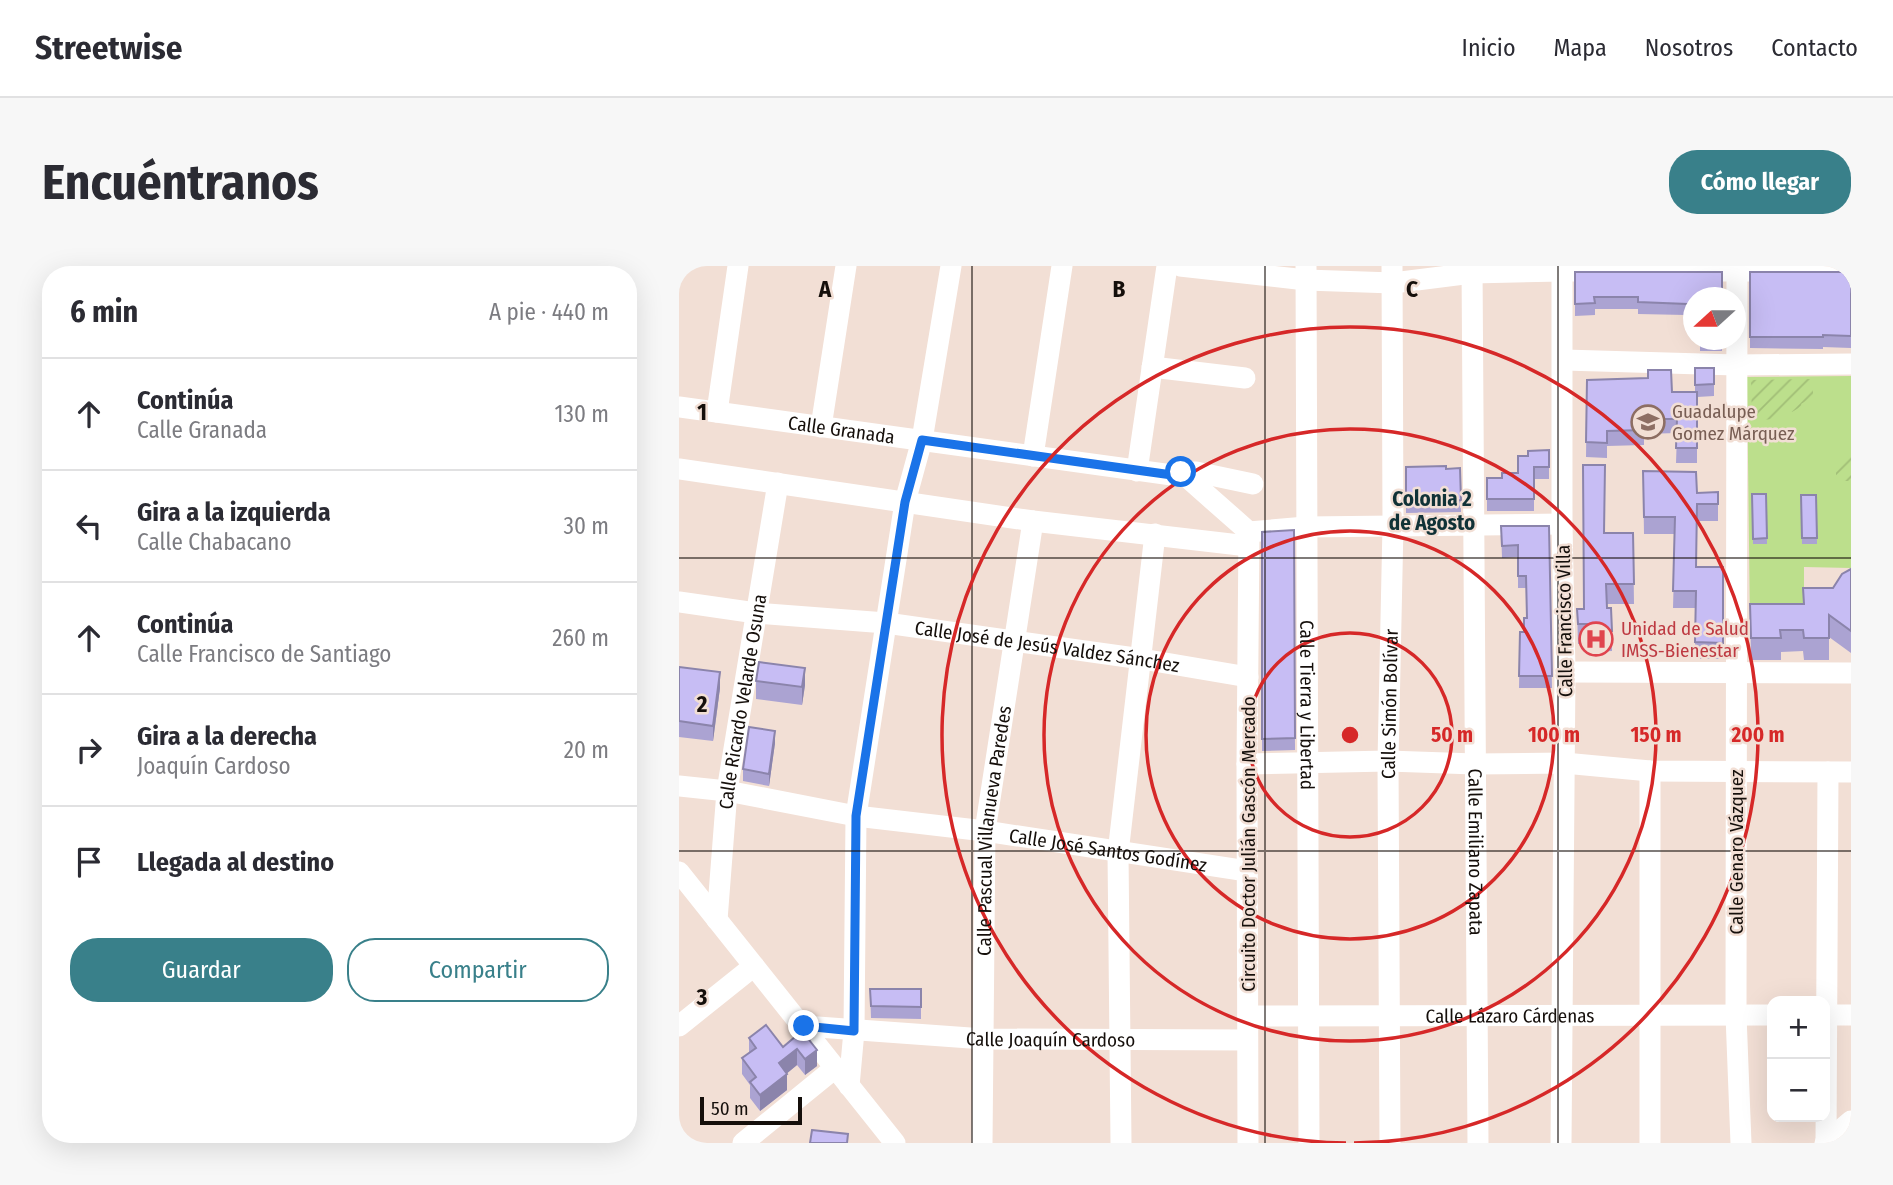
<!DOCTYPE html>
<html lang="es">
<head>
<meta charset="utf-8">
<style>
	body { margin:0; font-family:"Fira Sans Condensed",sans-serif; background:#f7f7f7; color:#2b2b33 }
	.controls { position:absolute; right:21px; bottom:21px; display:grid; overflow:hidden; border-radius:14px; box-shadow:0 7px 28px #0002 }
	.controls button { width:63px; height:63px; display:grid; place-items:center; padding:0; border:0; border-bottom:2px solid #e1e1e2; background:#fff; color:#2b2b33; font:35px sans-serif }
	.compass { position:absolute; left:1004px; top:21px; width:63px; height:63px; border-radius:50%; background:#fff; box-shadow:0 7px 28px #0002; rotate:249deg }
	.scale { position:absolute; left:21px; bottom:18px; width:102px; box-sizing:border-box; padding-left:7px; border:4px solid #150f0b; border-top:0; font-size:19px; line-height:24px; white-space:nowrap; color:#150f0b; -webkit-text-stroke:5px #f2dfd5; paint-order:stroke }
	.stop { position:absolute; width:21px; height:21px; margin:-16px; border:5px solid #1a73e8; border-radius:50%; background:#fff }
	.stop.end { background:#1a73e8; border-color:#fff; box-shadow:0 2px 7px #0008 }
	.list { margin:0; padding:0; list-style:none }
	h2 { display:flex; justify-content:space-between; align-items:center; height:91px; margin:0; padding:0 28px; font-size:30px }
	h2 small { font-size:23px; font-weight:400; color:#7c7c81 }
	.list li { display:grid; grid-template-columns:46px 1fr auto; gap:21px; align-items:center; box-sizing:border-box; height:112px; padding:0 28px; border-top:2px solid #e1e1e2 }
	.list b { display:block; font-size:26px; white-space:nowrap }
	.list p { margin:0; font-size:23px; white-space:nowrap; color:#7c7c81 }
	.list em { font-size:23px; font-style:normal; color:#7c7c81 }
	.actions { display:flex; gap:14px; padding:21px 28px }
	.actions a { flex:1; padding:16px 0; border:2px solid #39808a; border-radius:28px; text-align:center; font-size:24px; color:#39808a }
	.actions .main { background:#39808a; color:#fff }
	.icon { flex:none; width:38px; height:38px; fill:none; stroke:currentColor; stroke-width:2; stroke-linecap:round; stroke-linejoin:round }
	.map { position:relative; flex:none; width:1172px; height:877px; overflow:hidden; border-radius:28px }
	header { display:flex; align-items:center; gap:42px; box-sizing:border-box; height:98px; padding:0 35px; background:#fff; border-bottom:2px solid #e1e1e2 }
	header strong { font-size:33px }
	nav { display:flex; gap:38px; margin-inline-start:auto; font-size:24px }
	.intro { display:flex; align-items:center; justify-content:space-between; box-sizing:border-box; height:168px; padding:0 42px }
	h1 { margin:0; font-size:49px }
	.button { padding:18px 32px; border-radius:28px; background:#39808a; color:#fff; font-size:24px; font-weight:700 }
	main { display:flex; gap:42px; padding:0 42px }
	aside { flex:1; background:#fff; border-radius:28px; box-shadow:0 7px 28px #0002 }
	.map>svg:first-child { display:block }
	.green { fill:#bcdf8c }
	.garden { fill:url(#garden-furrows) }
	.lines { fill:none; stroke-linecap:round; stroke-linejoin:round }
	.minor { stroke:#fff; stroke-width:21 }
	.wall { fill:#aba3d2 }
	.shaded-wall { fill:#8b84ab }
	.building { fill:#c7bdf4; stroke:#8b84ab; stroke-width:2 }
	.route { stroke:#1a73e8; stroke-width:9 }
	.grid { fill:none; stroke:#150f0b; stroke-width:2; stroke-opacity:0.55 }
	.ring { fill:none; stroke:#d62828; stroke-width:3.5 }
	.labels { text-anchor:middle; stroke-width:5; stroke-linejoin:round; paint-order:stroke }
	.education-label { font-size:19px; fill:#785e54; stroke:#f2dfd5; text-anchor:start }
	.street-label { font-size:19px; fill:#150f0b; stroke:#f2dfd5 }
	.health-label { font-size:19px; fill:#be3a42; stroke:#f2dfd5; text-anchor:start }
	.neighbourhood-label { font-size:21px; font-weight:bold; fill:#103237; stroke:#f2dfd5 }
	.grid-label { font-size:23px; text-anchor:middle; font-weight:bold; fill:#150f0b; stroke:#f2dfd5; stroke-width:5; stroke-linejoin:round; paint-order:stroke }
	.centre { fill:#d62828; stroke:#f2dfd5; stroke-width:3.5 }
	.ring-label { font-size:21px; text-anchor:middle; font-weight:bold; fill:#d62828; stroke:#f2dfd5; stroke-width:5; stroke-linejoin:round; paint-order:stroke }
</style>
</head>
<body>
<header>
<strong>Streetwise</strong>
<nav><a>Inicio</a><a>Mapa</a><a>Nosotros</a><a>Contacto</a></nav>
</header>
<div class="intro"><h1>Encuéntranos</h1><a class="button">Cómo llegar</a></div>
<main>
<aside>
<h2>6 min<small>A pie · 440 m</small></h2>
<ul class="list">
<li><svg class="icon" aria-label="ahead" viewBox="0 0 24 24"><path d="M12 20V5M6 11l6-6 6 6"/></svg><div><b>Continúa</b><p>Calle Granada</p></div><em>130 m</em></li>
<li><svg class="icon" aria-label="left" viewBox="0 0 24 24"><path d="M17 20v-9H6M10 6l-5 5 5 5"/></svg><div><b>Gira a la izquierda</b><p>Calle Chabacano</p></div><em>30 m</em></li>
<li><svg class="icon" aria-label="ahead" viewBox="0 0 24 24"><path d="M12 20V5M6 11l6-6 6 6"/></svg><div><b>Continúa</b><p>Calle Francisco de Santiago</p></div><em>260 m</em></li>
<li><svg class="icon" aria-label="right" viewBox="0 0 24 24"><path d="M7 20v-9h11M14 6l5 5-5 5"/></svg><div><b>Gira a la derecha</b><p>Joaquín Cardoso</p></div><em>20 m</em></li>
<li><svg class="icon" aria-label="arrive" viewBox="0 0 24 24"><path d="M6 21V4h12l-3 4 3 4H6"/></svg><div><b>Llegada al destino</b></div></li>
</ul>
<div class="actions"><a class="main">Guardar</a><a>Compartir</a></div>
</aside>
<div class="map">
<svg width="1172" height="877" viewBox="0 0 1172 877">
	<defs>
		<pattern id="garden-furrows" width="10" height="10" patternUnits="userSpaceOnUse" patternTransform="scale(1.75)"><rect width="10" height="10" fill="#bcdf8c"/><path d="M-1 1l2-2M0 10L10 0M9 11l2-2" fill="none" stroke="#a1be77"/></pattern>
	</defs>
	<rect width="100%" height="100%" fill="#f2dfd5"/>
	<path class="green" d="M1172 110V302L1125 301V359L1071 360 1068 111Z"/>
	<g class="garden">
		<path d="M1134 113V131L1122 138 1123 140 1113 146 1112 145 1105 152 1093 151V153L1084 154 1083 152 1073 155 1072 114Z"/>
		<path d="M1168 184 1170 186 1172 185V215H1157V195Z"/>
	</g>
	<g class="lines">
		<g class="minor">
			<path d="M501 0 627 14 714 17 793 7 883 5H1172"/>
			<path id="s1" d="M627 0 630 877"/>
			<path id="s2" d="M793 0 799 877"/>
			<path d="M1058 0 1057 749 1062 877"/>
			<path d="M885 94 1057 99 1172 98"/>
			<path d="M473 101 566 112"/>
			<path id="s3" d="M0 141 493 209 502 206 570 266"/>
			<path d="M38 146 59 0"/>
			<path d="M142 161 167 0"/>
			<path d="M354 190 383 0"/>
			<path d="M0 203 354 255 569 280"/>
			<path d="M458 205 488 0"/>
			<path d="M502 206H517L574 218"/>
			<path d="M570 266 627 261 883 258"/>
			<path id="s4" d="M0 336 77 347 207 357 463 393 569 411"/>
			<path d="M886 406 1172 407"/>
			<path d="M568 498 709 495 796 498 885 497 971 505 1172 506"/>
			<path d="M971 505V877"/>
			<path id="s5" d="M0 520 48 525 177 550 306 565 568 605"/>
			<path d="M0 606 216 877"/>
			<path id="s6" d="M38 654 48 525 99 217"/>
			<path d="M1146 749H1172"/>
			<path id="s7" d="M569 750 1093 749"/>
			<path d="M0 760 75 700"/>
			<path id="s8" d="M125 760 305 773 568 774"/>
			<path d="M170 820 175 765 177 550 226 236 243 174 272 0"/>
			<path d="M1147 876 1149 506"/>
			<path d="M64 877 156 802"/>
			<path id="s9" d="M303 877 306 565 354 255"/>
			<path d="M442 877 439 587 476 268"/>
			<path d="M569 877 568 498 570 266"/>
			<path id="s10" d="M711 877 709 495 714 259 713 0"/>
			<path d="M882 877 886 406 883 258V0"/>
			<path d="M1146 877 1172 855"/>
		</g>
	</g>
	<g class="wall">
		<path d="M896 6 1014 32V66H1007V49L959 48V43H916V49L896 50Z"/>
		<path d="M1071 6H1172V82L1144 81V83L1071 82Z"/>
		<rect x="1021" y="74" width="22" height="11"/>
		<path d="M1016 102H1035V130L1018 131V197H997L998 167 965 168V179L928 180V192L907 191 908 114 993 126H1016Z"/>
		<path d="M870 184V213H855V245H808V212H823L839 207Z"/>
		<path d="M727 201 767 203 781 202 782 246 727 247Z"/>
		<path d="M964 205 1018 227 1039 226V255H1018L1017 301H1044V393H1016V342H994L996 268H965Z"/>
		<path d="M1073 228H1087L1088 278H1074Z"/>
		<path d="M1122 229H1137L1138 278H1123Z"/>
		<path d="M822 260H870L873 422H840L841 366H845L848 352 847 322H839V291L823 292Z"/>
		<path d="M615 264 616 484 583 485V266Z"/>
		<path d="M926 267H954L955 338H928V342H932L933 385 908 386V378H899L898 343H905Z"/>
		<path d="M1172 303V387L1150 371V394H1125L1124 385 1102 386V394H1072L1071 338H1124L1154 322Z"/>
		<path d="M0 401 41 422 34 475 0 471Z"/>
		<path d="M77 415 126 419 123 439 77 433Z"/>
		<path d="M96 477 90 520 64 515V503Z"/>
		<path d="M191 723 242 741V753L192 752Z"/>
		<path d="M123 765 138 800 126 809 118 799 108 807V824L81 845 71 832V819L63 808V792L70 787V772L104 781Z"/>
	</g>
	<g class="shaded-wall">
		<path d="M126 402V419L123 439V421Z"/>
		<path d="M41 406V422L34 475V460Z"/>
		<path d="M96 465V477L90 520V508Z"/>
		<path d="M118 783V799L100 814V797Z"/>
		<path d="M138 784V800L126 809V793Z"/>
		<path d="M108 808V824L81 845V829Z"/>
	</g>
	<g class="building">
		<path d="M896 6H1043V32H1014V54H1007L1008 38 959 36V31H915L916 37 896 38Z"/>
		<path d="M1071 6H1172V70L1144 69V71H1071Z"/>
		<path d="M1016 102H1035V118L1016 119Z"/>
		<path d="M969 104H992L993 126H1018V182H997L998 153H964L965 164 928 165V177L907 176 908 114 969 112Z"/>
		<path d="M870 184V201H855V233H808V212H823V207H839V190H849V185Z"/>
		<path d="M904 199H926L925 267H954L955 318H927L928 342H932L933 365 908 366V358H899L898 343H905Z"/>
		<path d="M767 200V203L781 202 782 234 727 235V201Z"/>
		<path d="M964 205 1017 206 1018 227 1039 226V238H1018L1017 301H1044V377L1016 376 1017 325H994L996 251H965Z"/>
		<path d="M1073 228H1087L1088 272 1074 273Z"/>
		<path d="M1122 229H1137L1138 272H1123Z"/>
		<path d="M822 260H870L873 410H840L841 366H845V352H848L847 310H839V279L823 280Z"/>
		<path d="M615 264 616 472 583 473V266Z"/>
		<path d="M1172 303V365L1150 349V372H1125L1124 364H1101L1102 372H1072L1071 338H1125L1124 322H1154L1163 308Z"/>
		<path d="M80 396 126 402 123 421 77 415Z"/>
		<path d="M0 401 41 406 34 460 0 455Z"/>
		<path d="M70 461 96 465 90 508 64 503Z"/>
		<path d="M191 723H242V741L192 740Z"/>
		<path d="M87 759 104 781 123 765 138 784 126 793 118 783 100 797 108 808 81 829 71 816 77 811 63 792 77 782 70 772Z"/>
		<path d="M133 864 169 868 168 877H131Z"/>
	</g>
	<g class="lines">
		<path class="route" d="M125 760 175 765 177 550 226 236 243 174 493 209 502 206"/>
	</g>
	<path class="grid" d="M293 0V877M586 0V877M879 0V877M0 292H1172M0 585H1172"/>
	<g class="ring">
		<circle cx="671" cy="469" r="102"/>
		<circle cx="671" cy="469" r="204"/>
		<circle cx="671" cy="469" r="306"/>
		<path d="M667 877A408 408 0 1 1 675 877"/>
	</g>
	<defs>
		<symbol id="school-ring" viewBox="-11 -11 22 22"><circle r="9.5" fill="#f2dfd5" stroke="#8d6e63" stroke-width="1.5"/><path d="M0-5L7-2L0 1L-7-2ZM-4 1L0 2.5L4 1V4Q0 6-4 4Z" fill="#8d6e63"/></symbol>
		<symbol id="hospital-ring" viewBox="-11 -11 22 22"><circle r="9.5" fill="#f2dfd5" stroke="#e0444e" stroke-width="1.5"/><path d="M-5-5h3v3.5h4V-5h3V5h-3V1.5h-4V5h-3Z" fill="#e0444e"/></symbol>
	</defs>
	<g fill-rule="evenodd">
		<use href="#school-ring" x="950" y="137" width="38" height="38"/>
		<use href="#hospital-ring" x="898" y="354" width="38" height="38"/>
	</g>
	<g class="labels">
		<g class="education-label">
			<text x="993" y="152">Guadalupe<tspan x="993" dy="22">Gomez Márquez</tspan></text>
		</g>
		<g class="street-label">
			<text dy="7" stroke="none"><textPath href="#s3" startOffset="164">Calle Granada</textPath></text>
			<text transform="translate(885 355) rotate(-91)" y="7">Calle Francisco Villa</text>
			<text dy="7" stroke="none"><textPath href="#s4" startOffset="371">Calle José de Jesús Valdez Sánchez</textPath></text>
			<text dy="7" stroke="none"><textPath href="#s6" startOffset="220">Calle Ricardo Velarde Osuna</textPath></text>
			<text dy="7" stroke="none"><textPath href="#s10" startOffset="439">Calle Simón Bolívar</textPath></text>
			<text dy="7" stroke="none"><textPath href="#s1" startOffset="439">Calle Tierra y Libertad</textPath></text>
			<text dy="7" stroke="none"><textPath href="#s9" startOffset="313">Calle Pascual Villanueva Paredes</textPath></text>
			<text transform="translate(569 578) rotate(-90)" y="7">Circuito Doctor Julián Gascón Mercado</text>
			<text dy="7" stroke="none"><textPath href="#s5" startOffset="434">Calle José Santos Godínez</textPath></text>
			<text dy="7" stroke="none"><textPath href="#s2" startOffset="586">Calle Emiliano Zapata</textPath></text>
			<text transform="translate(1057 586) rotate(-90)" y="7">Calle Genaro Vázquez</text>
			<text dy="7" stroke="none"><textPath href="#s7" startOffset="262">Calle Lázaro Cárdenas</textPath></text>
			<text dy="7" stroke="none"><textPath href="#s8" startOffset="247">Calle Joaquín Cardoso</textPath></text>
		</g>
		<g class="health-label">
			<text x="942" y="369">Unidad de Salud<tspan x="942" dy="22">IMSS-Bienestar</tspan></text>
		</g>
		<g class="neighbourhood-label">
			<text x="753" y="240">Colonia 2<tspan x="753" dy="24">de Agosto</tspan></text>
		</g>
	</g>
	<g class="grid-label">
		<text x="146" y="31">A</text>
		<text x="440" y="31">B</text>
		<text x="733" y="31">C</text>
		<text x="23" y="154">1</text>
		<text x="23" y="446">2</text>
		<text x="23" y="739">3</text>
	</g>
	<circle cx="671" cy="469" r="10" class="centre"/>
	<g class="ring-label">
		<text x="773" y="476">50 m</text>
		<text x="875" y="476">100 m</text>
		<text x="977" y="476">150 m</text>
		<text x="1079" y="476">200 m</text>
	</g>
</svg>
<div class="controls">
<button>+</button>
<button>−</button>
</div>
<svg class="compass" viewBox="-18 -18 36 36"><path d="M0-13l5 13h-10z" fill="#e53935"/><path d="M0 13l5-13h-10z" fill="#7c7c81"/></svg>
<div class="scale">50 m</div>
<div class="stop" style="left:502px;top:206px"></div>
<div class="stop end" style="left:125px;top:760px"></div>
</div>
</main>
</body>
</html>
